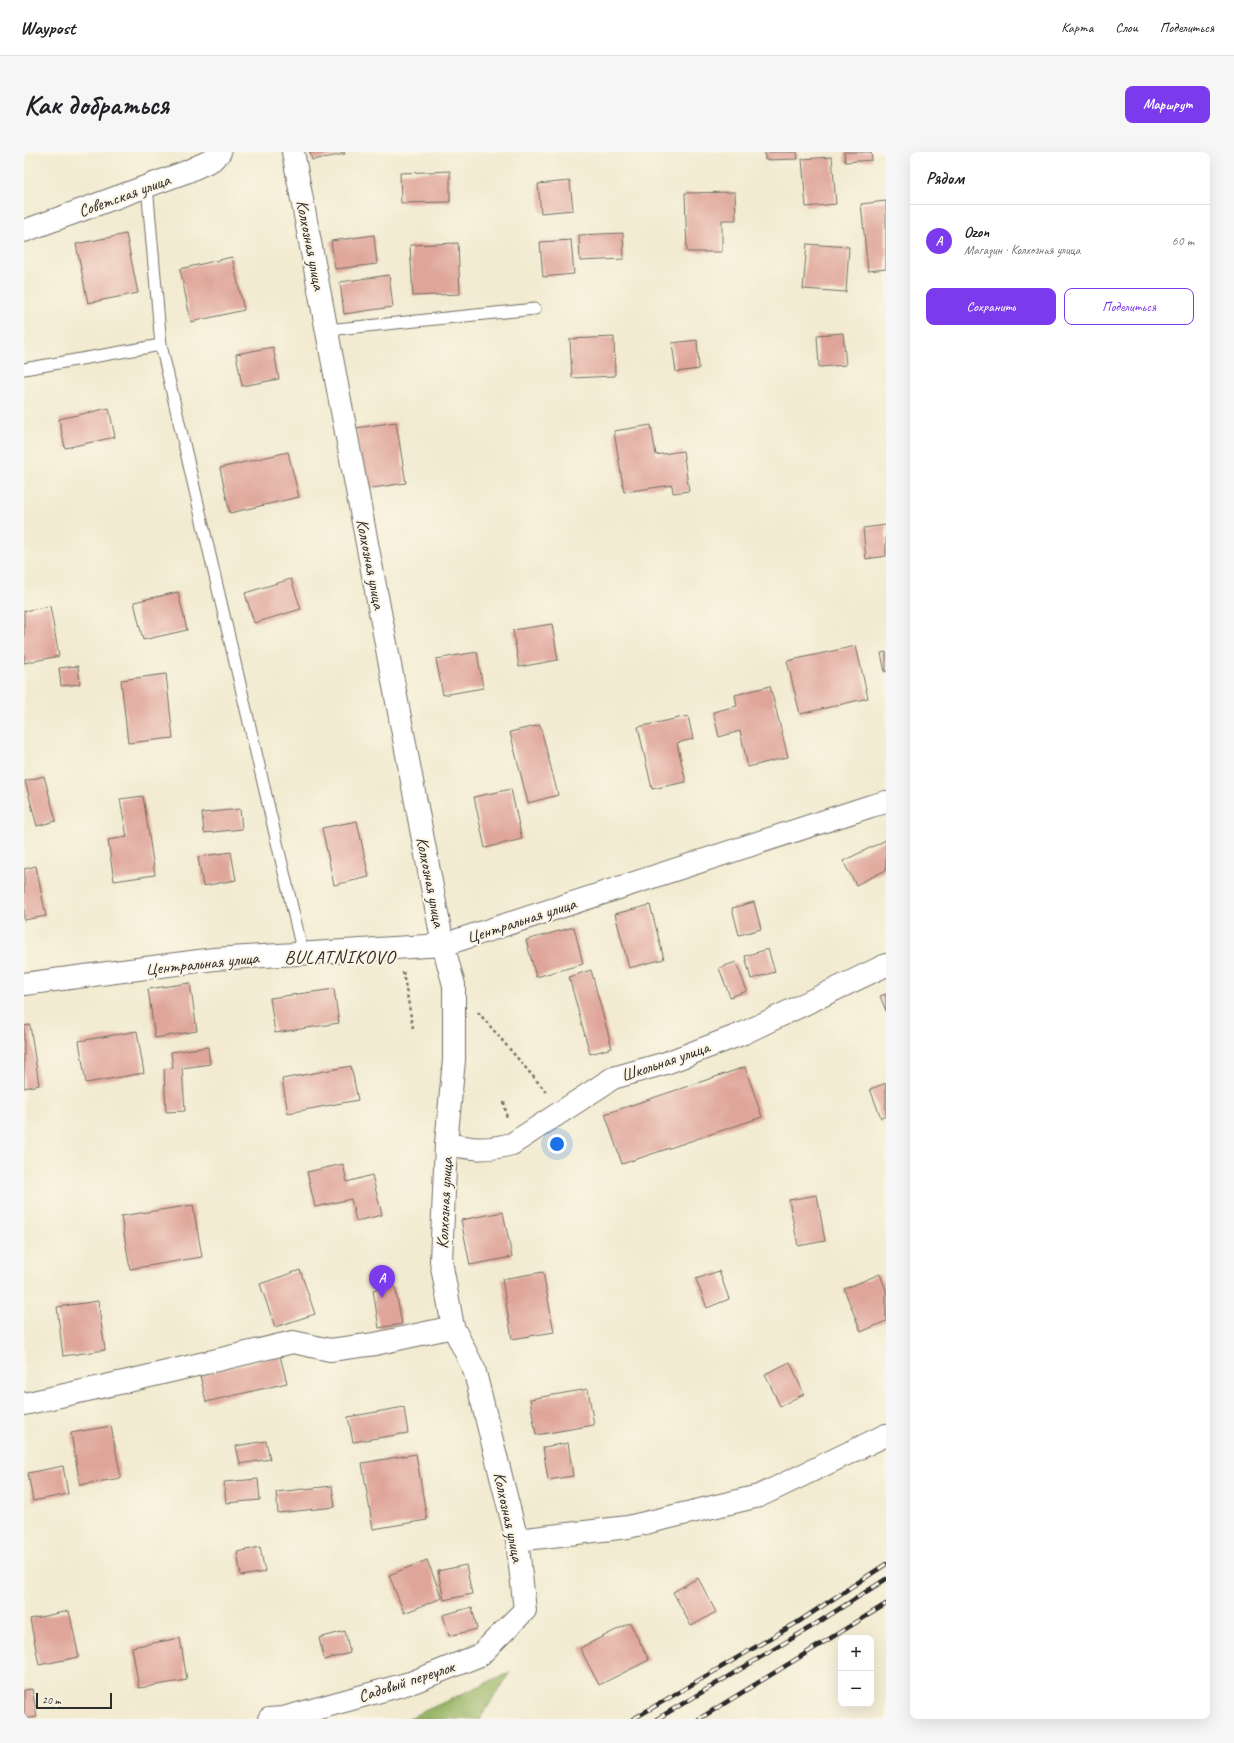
<!DOCTYPE html>
<html lang="ru">
<head>
<meta charset="utf-8">
<style>
	body { margin:0; font-family:Caveat,sans-serif; background:#f6f6f6; color:#202124 }
	.controls { position:absolute; right:12px; bottom:12px; display:grid; overflow:hidden; border-radius:8px; box-shadow:0 4px 16px #0002 }
	.controls button { width:36px; height:36px; display:grid; place-items:center; padding:0; border:0; border-bottom:1px solid #e0e0e0; background:#fff; color:#202124; font:20px sans-serif }
	.scale { position:absolute; left:12px; bottom:10px; width:76px; box-sizing:border-box; padding-left:4px; border:2px solid #2b2b2b; border-top:0; font-size:11px; line-height:14px; white-space:nowrap; color:#2b2b2b; -webkit-text-stroke:3px #fcf5e5; paint-order:stroke }
	.you { position:absolute; left:533px; top:992px; width:14px; height:14px; margin:-10px; border:3px solid #fff; border-radius:50%; background:#1a73e8; box-shadow:0 0 0 6px #1a73e833 }
	.badge { display:grid; place-items:center; width:26px; height:26px; border-radius:50%; background:#7c3aed; color:#fff; font-size:13px; font-weight:700 }
	.pin { position:absolute; translate:-50% -33px; filter:drop-shadow(0 1px 2px #0008) }
	.pin::after { content:''; position:absolute; top:21px; width:14px; height:12px; background:inherit; clip-path:polygon(0 0,100% 0,50% 100%) }
	.list { margin:0; padding:0; list-style:none }
	h2 { display:flex; justify-content:space-between; align-items:center; height:52px; margin:0; padding:0 16px; font-size:17px }
	h2 small { font-size:13px; font-weight:400; color:#757577 }
	.list li { display:grid; grid-template-columns:26px 1fr auto; gap:12px; align-items:center; box-sizing:border-box; height:72px; padding:0 16px; border-top:1px solid #e0e0e0 }
	.list b { display:block; font-size:15px; white-space:nowrap }
	.list p { margin:0; font-size:13px; white-space:nowrap; color:#757577 }
	.list em { font-size:13px; font-style:normal; color:#757577 }
	.actions { display:flex; gap:8px; padding:12px 16px }
	.actions a { flex:1; padding:9px 0; border:1px solid #7c3aed; border-radius:8px; text-align:center; font-size:14px; color:#7c3aed }
	.actions .main { background:#7c3aed; color:#fff }
	.map { position:relative; flex:none; width:862px; height:1567px; overflow:hidden; border-radius:8px }
	header { display:flex; align-items:center; gap:24px; box-sizing:border-box; height:56px; padding:0 20px; background:#fff; border-bottom:1px solid #e0e0e0 }
	header strong { font-size:19px }
	nav { display:flex; gap:22px; margin-inline-start:auto; font-size:14px }
	.intro { display:flex; align-items:center; justify-content:space-between; box-sizing:border-box; height:96px; padding:0 24px }
	h1 { margin:0; font-size:28px }
	.button { padding:10px 18px; border-radius:8px; background:#7c3aed; color:#fff; font-size:14px; font-weight:700 }
	main { display:flex; gap:24px; padding:0 24px }
	aside { flex:1; background:#fff; border-radius:8px; box-shadow:0 4px 16px #0002 }
	.map>svg:first-child { display:block }
	.forest { fill:#9ab667; stroke:#627049 }
	.building { fill:#dfa59a }
	.lines { fill:none; stroke-linecap:round; stroke-linejoin:round }
	.service-casing { stroke:#716e65; stroke-width:13 }
	.minor-casing { stroke:#716e65; stroke-width:24 }
	.tertiary-casing { stroke:#716e65; stroke-width:24 }
	.path { stroke:#716e65; stroke-width:2.5; stroke-dasharray:3 3; stroke-linecap:butt }
	.service { stroke:#fff; stroke-width:11 }
	.minor { stroke:#fff; stroke-width:22 }
	.tertiary { stroke:#fff; stroke-width:22 }
	.rail-casing { stroke:#2b2b2b; stroke-width:4.5 }
	.rail { stroke:#fcf5e5; stroke-width:3; stroke-dasharray:9; stroke-linecap:butt }
	.labels { text-anchor:middle; stroke-width:4; stroke-linejoin:round; paint-order:stroke }
	.street-label { font-size:17px; fill:#2b2b2b; stroke:#fcf5e5 }
	.quarter-label { font-size:19px; letter-spacing:1px; fill:#2b2b2b; stroke:#fcf5e5 }
</style>
</head>
<body>
<header>
<strong>Waypost</strong>
<nav><a>Карта</a><a>Слои</a><a>Поделиться</a></nav>
</header>
<div class="intro"><h1>Как добраться</h1><a class="button">Маршрут</a></div>
<main>
<div class="map">
<svg width="862" height="1567" viewBox="0 0 862 1567">
	<rect width="100%" height="100%" fill="#fcf5e5"/>
	<filter id="ink" filterUnits="userSpaceOnUse"><feTurbulence type="fractalNoise" baseFrequency=".025" numOctaves="2"/><feDisplacementMap in="SourceGraphic" scale="8" xChannelSelector="R" yChannelSelector="G"/><feConvolveMatrix kernelMatrix="1 2 1 2 8 2 1 2 1" color-interpolation-filters="sRGB"/></filter>
	<filter id="wash" filterUnits="userSpaceOnUse"><feTurbulence type="fractalNoise" baseFrequency=".012" numOctaves="4" result="noise"/><feDisplacementMap in="SourceGraphic" scale="16" xChannelSelector="R" yChannelSelector="G"/><feGaussianBlur stdDeviation="0.9" result="paint"/><feColorMatrix in="noise" values="0 0 0 0 0 0 0 0 0 0 0 0 0 0 0 0 0 1.4 0 .05"/><feComposite in="paint" operator="in"/></filter>
	<g filter="url(#wash)">
		<rect width="100%" height="100%" fill="#f2ebd1"/>
		<path class="forest" d="M486 1520 456 1567H383Z"/>
		<g id="blocks">
			<g class="building">
				<path d="M286 0H320L321 2 288 8Z"/>
				<path d="M741 0H773L774 7 741 8Z"/>
				<path d="M820 0H847L848 8 821 10Z"/>
				<path d="M808 5 812 52 782 55 778 7Z"/>
				<path d="M426 19V50L377 51 376 21Z"/>
				<path d="M546 29 549 58 517 61 514 32Z"/>
				<path d="M711 40 712 68H698V100H663L661 41Z"/>
				<path d="M862 49V117L844 119 837 52Z"/>
				<path d="M599 81 600 107 556 109 555 83Z"/>
				<path d="M102 82 114 141 64 151 52 92Z"/>
				<path d="M350 83 353 112 311 117 307 89Z"/>
				<path d="M547 88 550 122 519 125 516 90Z"/>
				<path d="M434 91 436 142 389 144 386 93Z"/>
				<path d="M783 92 825 95 822 140 779 137Z"/>
				<path d="M208 105 220 158 167 170 156 117Z"/>
				<path d="M365 123 369 155 320 162 316 130Z"/>
				<path d="M819 181 822 213 795 215 793 183Z"/>
				<path d="M590 185 591 224 548 226 546 187Z"/>
				<path d="M673 188 675 217 652 220 648 191Z"/>
				<path d="M249 195 255 227 218 234 212 202Z"/>
				<path d="M85 256 91 285 41 296 35 267Z"/>
				<path d="M372 270 382 331 341 337 332 276Z"/>
				<path d="M627 273 632 303 659 299 665 339 649 341 648 333 600 340 590 279Z"/>
				<path d="M264 300 275 345 206 361 196 316Z"/>
				<path d="M862 373V404L842 407 839 376Z"/>
				<path d="M267 427 277 457 230 471 221 441Z"/>
				<path d="M154 440 163 478 119 488 110 450Z"/>
				<path d="M26 454 35 504 0 511V459Z"/>
				<path d="M528 472 534 508 495 515 489 478Z"/>
				<path d="M832 494 844 546 776 562 763 509Z"/>
				<path d="M453 500 459 536 419 543 412 507Z"/>
				<path d="M862 500V520H861L857 501Z"/>
				<path d="M54 514 56 532 37 534 35 516Z"/>
				<path d="M142 522 149 586 104 591 97 528Z"/>
				<path d="M746 534 764 605 724 615 716 579 695 585 689 560 713 554 711 543Z"/>
				<path d="M664 564 669 587 653 591 662 630 628 637 614 575Z"/>
				<path d="M516 573 534 643 504 651 486 580Z"/>
				<path d="M20 624 32 669 13 674 1 629Z"/>
				<path d="M487 637 498 687 461 696 450 645Z"/>
				<path d="M119 644 131 723 90 729 84 688 103 685 96 647Z"/>
				<path d="M216 657 218 677 180 681 178 661Z"/>
				<path d="M333 669 345 725 310 733 298 676Z"/>
				<path d="M862 688V718L832 733 819 709Z"/>
				<path d="M207 700 212 728 179 734 174 705Z"/>
				<path d="M12 714 22 764 0 768V717Z"/>
				<path d="M730 750 737 777 715 783 708 756Z"/>
				<path d="M626 753 640 807 605 816 591 762Z"/>
				<path d="M550 775 559 812 512 825 502 788Z"/>
				<path d="M744 797 751 820 727 827 721 804Z"/>
				<path d="M712 810 723 839 706 845 695 816Z"/>
				<path d="M567 818 588 896 566 902 545 825Z"/>
				<path d="M166 831 173 879 131 886 124 837Z"/>
				<path d="M310 837 315 871 251 881 246 846Z"/>
				<path d="M862 842V859L856 844Z"/>
				<path d="M6 873 15 933 0 936V874Z"/>
				<path d="M113 879 120 921 62 931 55 889Z"/>
				<path d="M184 895 186 912 158 916 161 959 142 960 140 917 149 916 147 900Z"/>
				<path d="M327 914 334 948 264 961 258 927Z"/>
				<path d="M721 915 738 965 598 1012 581 962Z"/>
				<path d="M862 931V964L857 966 846 937Z"/>
				<path d="M319 1012 323 1030 348 1023 358 1063 332 1069 327 1047 291 1055 283 1020Z"/>
				<path d="M793 1043 801 1089 774 1094 765 1048Z"/>
				<path d="M169 1053 178 1105 106 1117 97 1064Z"/>
				<path d="M479 1060 488 1105 446 1113 437 1068Z"/>
				<path d="M276 1118 291 1162 251 1175 236 1132Z"/>
				<path d="M695 1119 705 1147 683 1156 672 1127Z"/>
				<path d="M519 1120 530 1180 488 1187 478 1127Z"/>
				<path d="M856 1122 862 1138V1169L837 1180 820 1137Z"/>
				<path d="M371 1134 378 1172 355 1176 349 1138Z"/>
				<path d="M74 1149 81 1198 39 1204 33 1155Z"/>
				<path d="M256 1204 263 1231 182 1250 176 1223Z"/>
				<path d="M766 1210 780 1242 756 1254 741 1222Z"/>
				<path d="M564 1237 570 1273 512 1283 506 1247Z"/>
				<path d="M380 1255 384 1281 329 1290 324 1265Z"/>
				<path d="M87 1274 97 1326 56 1333 47 1281Z"/>
				<path d="M242 1289 246 1307 216 1312 212 1294Z"/>
				<path d="M544 1291 549 1324 524 1328 519 1295Z"/>
				<path d="M392 1302 403 1368 349 1377 338 1311Z"/>
				<path d="M39 1314 44 1342 9 1349 4 1321Z"/>
				<path d="M234 1327 236 1348 202 1351 200 1330Z"/>
				<path d="M308 1334 311 1355 254 1361 252 1340Z"/>
				<path d="M236 1395 241 1420 217 1424 213 1400Z"/>
				<path d="M403 1408 418 1446 380 1461 365 1423Z"/>
				<path d="M442 1413 448 1442 420 1448 414 1419Z"/>
				<path d="M674 1426 692 1460 667 1474 649 1440Z"/>
				<path d="M448 1455 453 1477 425 1484 419 1463Z"/>
				<path d="M45 1459 55 1505 15 1513 6 1467Z"/>
				<path d="M606 1471 625 1508 575 1533 556 1496Z"/>
				<path d="M321 1479 326 1501 300 1508 295 1486Z"/>
				<path d="M156 1486 163 1528 115 1536 108 1495Z"/>
				<path d="M8 1537 13 1565 0 1567V1538Z"/>
			</g>
		</g>
	</g>
	<g filter="url(#ink)">
		<use href="#blocks" fill-opacity="0" stroke="#716e65" stroke-width="1"/>
		<g class="lines">
			<defs>
				<g id="service">
					<path d="M123 34 137 193 279 802"/>
					<path d="M303 178 511 157"/>
					<path d="M0 217 137 193"/>
				</g>
				<g id="minor">
					<path d="M0 832 190 807 419 793 847 654 862 650"/>
					<path d="M422 992C449 997 461 999 488 992L589 926 642 911 720 881 862 813"/>
					<path d="M0 1252 113 1227 269 1190 306 1198 351 1192 429 1175"/>
					<path d="M493 1388 604 1375 735 1344 862 1283"/>
					<path d="M245 1567 259 1566 389 1530 456 1503 501 1458 493 1388 450 1217 429 1175 417 1109 422 992 430 908V833L419 793 269 0"/>
				</g>
				<path id="tertiary" d="M0 79 162 20 188 8 196 0"/>
			</defs>
			<use href="#service" class="service-casing"/>
			<use href="#minor" class="minor-casing"/>
			<use href="#tertiary" class="tertiary-casing"/>
			<g class="path">
				<path d="M379 820 389 876"/>
				<path d="M454 860 524 942"/>
				<path d="M480 950 483 967"/>
			</g>
			<use href="#service" class="service"/>
			<use href="#minor" class="minor"/>
			<use href="#tertiary" class="tertiary"/>
			<defs>
				<g id="rail">
					<path d="M609 1567 774 1470 862 1412"/>
					<path d="M633 1567 787 1475 862 1427"/>
					<path d="M675 1567 862 1452"/>
				</g>
			</defs>
			<use href="#rail" class="rail-casing"/>
			<use href="#rail" class="rail"/>
		</g>
	</g>
	<g class="labels">
		<g class="street-label">
			<text transform="translate(100 43) rotate(-20)" y="6">Советская улица</text>
			<text transform="translate(287 93) rotate(79)" y="6">Колхозная улица</text>
			<text transform="translate(347 412) rotate(79)" y="6">Колхозная улица</text>
			<text transform="translate(407 730) rotate(79)" y="6">Колхозная улица</text>
			<text transform="translate(497 768) rotate(-18)" y="6">Центральная улица</text>
			<text transform="translate(178 811) rotate(-6)" y="6">Центральная улица</text>
			<text transform="translate(641 909) rotate(-19)" y="6">Школьная улица</text>
			<text transform="translate(420 1051) rotate(-87)" y="6">Колхозная улица</text>
			<text transform="translate(485 1365) rotate(78)" y="6">Колхозная улица</text>
			<text transform="translate(382 1529) rotate(-18)" y="6">Садовый переулок</text>
		</g>
		<g class="quarter-label">
			<text x="316" y="811">BULATNIKOVO</text>
		</g>
	</g>
</svg>
<div class="controls">
<button>+</button>
<button>−</button>
</div>
<div class="scale">20 m</div>
<div class="you"></div>
<div class="pin badge" style="left:358px;top:1146px">A</div>
</div>
<aside>
<h2>Рядом<small></small></h2>
<ul class="list">
<li><span class="badge">A</span><div><b>Ozon</b><p>Магазин · Колхозная улица</p></div><em>60 m</em></li>
</ul>
<div class="actions"><a class="main">Сохранить</a><a>Поделиться</a></div>
</aside>
</main>
</body>
</html>
